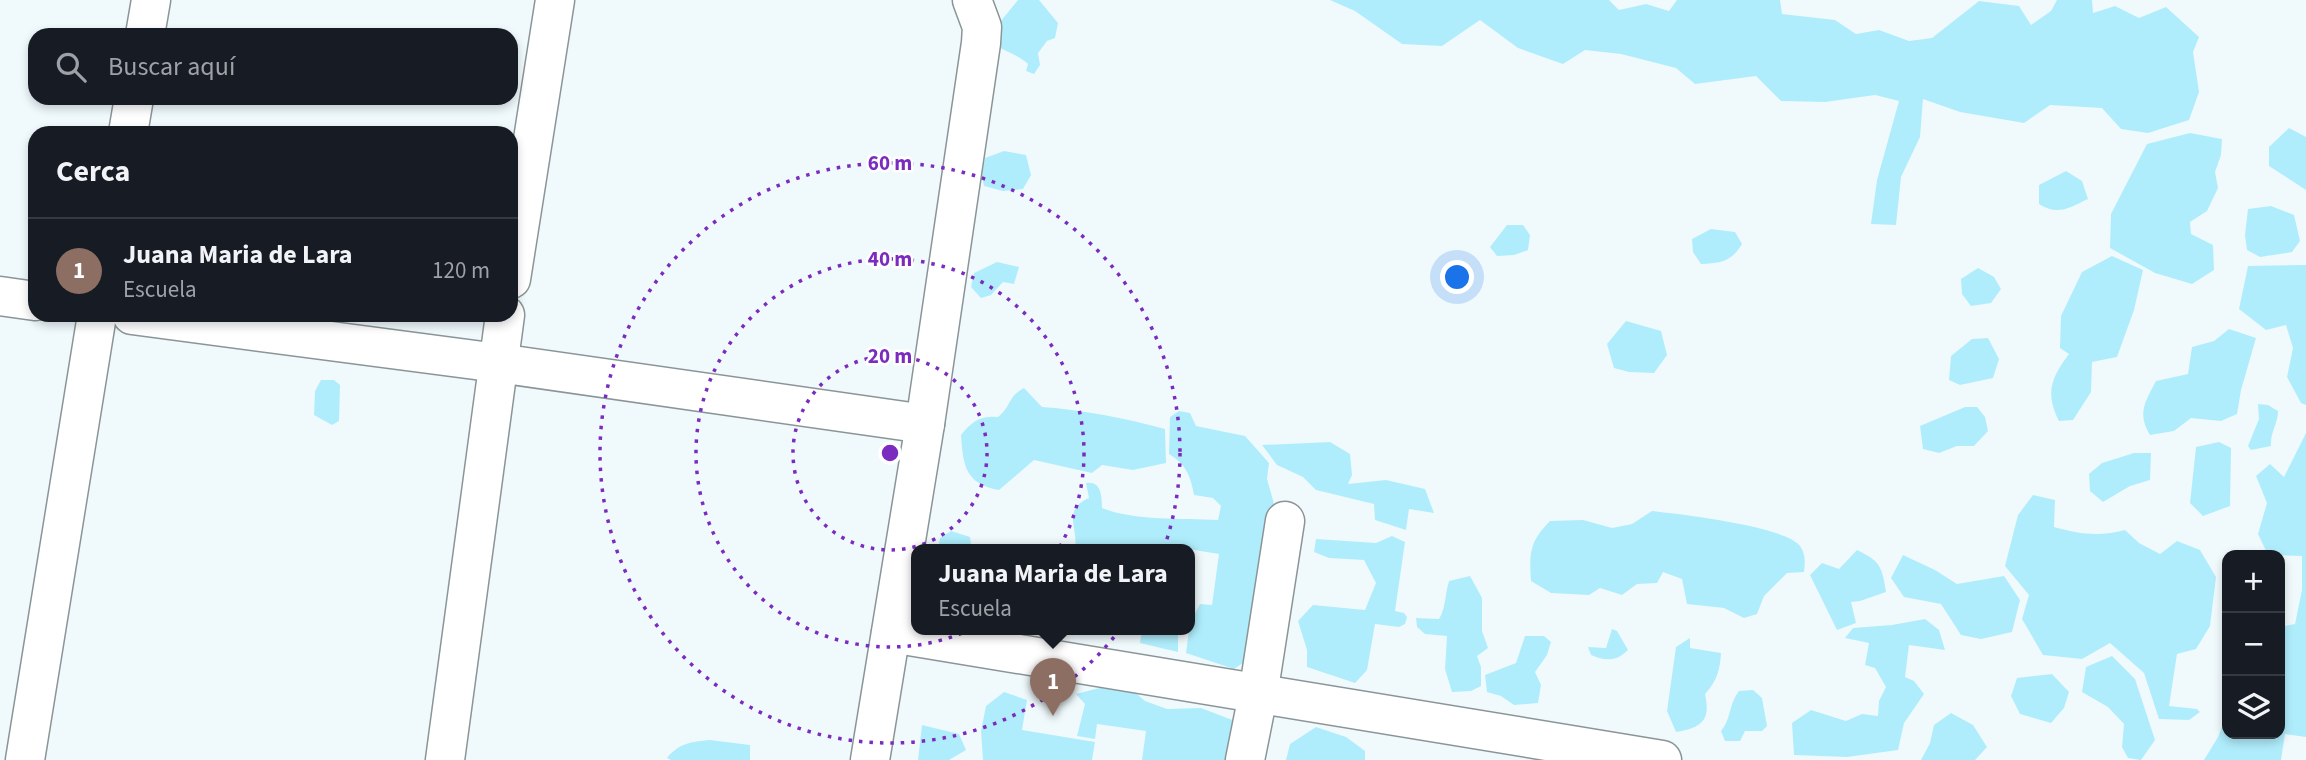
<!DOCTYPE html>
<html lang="es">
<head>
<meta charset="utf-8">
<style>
	body { margin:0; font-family:"Source Sans 3",sans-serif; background:#242831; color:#f1f3f6 }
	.controls { position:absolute; right:21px; bottom:21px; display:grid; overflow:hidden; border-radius:14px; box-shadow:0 4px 10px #0003 }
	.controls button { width:63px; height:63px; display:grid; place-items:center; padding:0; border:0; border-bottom:2px solid #363941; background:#171b24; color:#f1f3f6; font:35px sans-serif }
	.you { position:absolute; left:1458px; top:278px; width:24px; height:24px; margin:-18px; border:5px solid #fff; border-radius:50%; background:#1a73e8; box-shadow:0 0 0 10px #1a73e833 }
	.badge { display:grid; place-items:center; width:46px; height:46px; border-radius:50%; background:#b45309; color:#fff; font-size:23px; font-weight:700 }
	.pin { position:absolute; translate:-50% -58px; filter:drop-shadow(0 2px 4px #0008) }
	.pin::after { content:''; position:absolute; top:37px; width:24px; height:21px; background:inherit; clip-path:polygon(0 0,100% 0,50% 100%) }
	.popup { position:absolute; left:911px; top:544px; width:284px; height:91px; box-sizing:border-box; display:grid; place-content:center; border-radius:14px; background:#171b24; filter:drop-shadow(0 2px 5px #0005); font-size:23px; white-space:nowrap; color:#9ea1a6 }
	.popup b { font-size:26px; color:#f1f3f6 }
	.popup::after { content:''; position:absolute; left:50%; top:100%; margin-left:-14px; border:14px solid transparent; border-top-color:#171b24 }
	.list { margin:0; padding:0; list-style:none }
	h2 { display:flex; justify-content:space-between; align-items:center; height:91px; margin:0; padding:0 28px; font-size:30px }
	h2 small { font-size:23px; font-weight:400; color:#9ea1a6 }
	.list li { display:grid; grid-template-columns:46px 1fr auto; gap:21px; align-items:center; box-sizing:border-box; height:105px; padding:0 28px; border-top:2px solid #363941 }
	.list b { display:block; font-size:26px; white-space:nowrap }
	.list p { margin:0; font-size:23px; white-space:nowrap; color:#9ea1a6 }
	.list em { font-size:23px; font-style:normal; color:#9ea1a6 }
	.icon { flex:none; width:38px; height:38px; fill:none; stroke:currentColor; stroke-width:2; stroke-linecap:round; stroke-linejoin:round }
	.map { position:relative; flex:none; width:2306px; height:760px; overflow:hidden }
	.search { position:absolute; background:#171b24; box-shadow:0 4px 10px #0003; left:28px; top:28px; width:490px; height:77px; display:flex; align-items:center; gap:18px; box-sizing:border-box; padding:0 24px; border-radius:21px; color:#9ea1a6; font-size:26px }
	.panel { position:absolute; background:#171b24; box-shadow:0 4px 10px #0003; left:28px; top:126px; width:490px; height:196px; border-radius:21px }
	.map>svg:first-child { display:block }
	.green { fill:#b0edfc }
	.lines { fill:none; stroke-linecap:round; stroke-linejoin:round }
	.minor-casing { stroke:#8b9597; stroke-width:41 }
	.minor { stroke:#fff; stroke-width:38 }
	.ring { fill:none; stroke:#7b2cbf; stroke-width:3.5; stroke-dasharray:3.5 7 }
	.centre { fill:#7b2cbf; stroke:#fff; stroke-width:3.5 }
	.ring-label { font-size:21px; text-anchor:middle; font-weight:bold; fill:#7b2cbf; stroke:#fff; stroke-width:5; stroke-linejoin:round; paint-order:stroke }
</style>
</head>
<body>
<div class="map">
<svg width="2306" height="760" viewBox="0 0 2306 760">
	<rect width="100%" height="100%" fill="#f0fafd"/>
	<g class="green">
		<path d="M1018 0H1039L1058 23 1055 38 1047 41 1038 53 1040 65 1034 74 1026 71 1028 64C1017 54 1003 51 991 42L1000 22Z"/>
		<path d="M1330 0H1609L1619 10 1646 4 1669 11 1677 0H1780L1782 14 1835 20 1856 34 1879 30 1909 41 1932 38 1979 1 2019 6 2031 25 2051 11 2057 0H2092L2093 13 2115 6 2139 18 2166 7 2199 37 2193 52 2199 92 2189 120 2148 133 2121 129 2102 108 2050 105 2024 123 1960 112 1923 99 1920 137 1901 177 1896 225 1871 224 1877 180 1899 101 1875 95 1825 102 1781 101 1756 76 1695 84 1676 68 1621 54 1585 50 1563 64 1518 48 1480 20 1442 46 1402 44 1355 11Z"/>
		<path d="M2289 128 2306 137V190L2269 166V147Z"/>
		<path d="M2190 133 2222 139 2221 155 2215 172 2218 188 2207 211 2190 222 2191 234 2213 245 2214 270 2192 284 2155 273 2110 248 2111 214 2147 144Z"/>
		<path d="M1004 151 1026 155 1031 175 1023 189 1003 191 984 186 982 175 985 158Z"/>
		<path d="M2066 171 2082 181 2088 199C2069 208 2058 216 2039 204V185Z"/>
		<path d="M2271 206 2294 215 2300 241 2292 252 2260 257 2247 250 2245 235 2248 209Z"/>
		<path d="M1507 225H1523L1530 235 1528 250 1514 255 1497 256 1490 247Z"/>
		<path d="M1711 229 1735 232 1742 244C1731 262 1721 263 1701 264L1693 252 1692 239Z"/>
		<path d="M2112 256 2143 270 2134 310 2117 357 2092 362 2091 392 2073 420 2059 421C2045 393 2051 378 2069 354L2060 348 2061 316 2082 272Z"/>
		<path d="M997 262 1019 267 1014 284 1003 282 991 295 981 298 971 287 974 273Z"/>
		<path d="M2306 265V405L2301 403 2287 377 2293 348 2286 325 2266 330 2239 309 2248 266Z"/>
		<path d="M1978 268 1994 277 2001 289 1991 303 1971 306 1962 294 1961 279Z"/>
		<path d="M1626 321 1661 331 1667 355 1654 373 1629 372 1614 368 1607 344Z"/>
		<path d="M2229 329 2256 338 2241 390 2237 414 2221 421 2191 418 2174 431 2150 435C2137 413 2145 402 2156 381L2188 374 2192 347 2214 341Z"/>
		<path d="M1988 338 1999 359 1993 378 1960 385 1949 380 1951 356 1972 339Z"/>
		<path d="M321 380H334L340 385 339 421 332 425 314 415 315 391Z"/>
		<path d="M1024 388 1042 407C1084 410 1124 418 1165 429L1166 463 1133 470 1102 465 1092 473 1034 460 999 490C965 484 963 465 961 435 972 421 981 415 998 417 1012 406 1007 397 1024 388Z"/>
		<path d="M2258 404 2268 405 2278 411C2278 424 2270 432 2271 446L2251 450 2248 446 2259 419Z"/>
		<path d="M1965 407H1977L1985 417 1988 431 1974 446H1957L1939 453 1923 449 1920 426Z"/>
		<path d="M1179 411 1190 413 1196 426 1245 436 1269 463 1267 479 1279 521 1250 658 1234 669 1186 653 1190 623 1200 604 1212 605 1219 554 1182 548V550H1075C1079 529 1061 510 1089 498L1086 483C1101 480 1102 496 1102 508 1134 521 1183 518 1218 520L1221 506 1213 498 1194 495C1191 477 1186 464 1169 454L1170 417Z"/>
		<path d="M2306 433V737L2285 734 2281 760H2204L2218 737 2227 714V734H2280V627L2295 624 2302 590V556L2268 555 2258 534 2267 503 2256 476 2270 464 2284 477Z"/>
		<path d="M1330 442 1350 454 1352 475 1348 484 1386 480 1425 489 1434 513 1409 509 1406 530 1375 520 1374 504 1316 490 1303 477 1277 465 1262 445Z"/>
		<path d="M2219 442 2231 448 2230 506 2203 516 2190 503 2196 447Z"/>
		<path d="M2134 453H2151L2150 480 2130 486 2103 502 2090 491 2089 474 2102 463Z"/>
		<path d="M2033 495 2055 500 2054 527C2078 534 2100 537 2125 530L2139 543 2160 554 2177 541 2200 550 2216 577 2210 626 2196 649 2177 654 2169 706 2197 709 2200 712 2189 720 2159 719 2144 673 2110 643 2082 659 2043 655 2022 619 2029 595 2005 566 2018 515Z"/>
		<path d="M1652 511C1679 514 1785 526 1800 546 1806 555 1805 562 1804 572L1787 573 1764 596 1757 614 1744 618 1724 608 1687 604 1682 579 1663 572 1657 583 1637 584 1622 595 1600 588 1589 595 1551 593 1531 581C1529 553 1530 541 1550 521L1583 520 1612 528 1632 524Z"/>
		<path d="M951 531 970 537 971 545 977 550H938L940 538Z"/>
		<path d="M1392 536 1405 542 1395 611 1404 613 1407 617 1405 624 1399 627 1375 624 1367 670 1355 683 1307 667V650L1298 621 1313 605 1365 610 1376 583 1364 560 1329 558 1314 552 1316 539 1376 543Z"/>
		<path d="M1857 550C1880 561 1882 566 1886 592L1860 601 1851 602 1856 623 1837 630 1810 575 1822 563 1839 569Z"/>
		<path d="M1903 555 1935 570 1957 584 2004 576 2020 600 2012 632 1981 639 1961 635 1941 604 1904 597 1891 578Z"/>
		<path d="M1470 576 1482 598V631L1488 648 1477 656 1481 667V686L1471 691 1452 692 1445 669 1447 636 1425 634 1417 627 1416 618 1439 619C1446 608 1445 593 1449 581Z"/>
		<path d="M1925 619 1939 630 1945 650 1909 645 1905 677 1914 681 1924 694 1904 723 1898 750 1847 757 1794 755 1792 723 1811 710 1846 721 1862 714 1878 716 1879 701 1886 687 1875 668 1865 665 1869 643 1845 638 1853 628 1892 625Z"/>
		<path d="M1612 629 1617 631 1628 650C1616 662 1605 661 1591 655L1588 647 1606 648Z"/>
		<path d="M1142 630H1178V652L1140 643Z"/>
		<path d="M1525 636H1544L1551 642 1547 655 1535 672 1541 685 1538 703 1514 705 1501 696 1487 692 1485 675 1516 663Z"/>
		<path d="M1690 638V648L1721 653C1720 670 1717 681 1705 694 1711 720 1702 728 1676 732L1667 711 1676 647Z"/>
		<path d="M2112 656 2135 679 2155 740 2141 760 2128 758 2122 747 2124 724 2108 707 2082 692 2086 667Z"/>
		<path d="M2052 674 2069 692 2064 708 2051 723 2020 714 2011 696 2017 678Z"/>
		<path d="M1111 685 1130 688 1145 701 1167 709 1201 708 1235 721 1240 760H1142L1146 731 1097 724 1095 739 1077 736 1085 704 1076 694Z"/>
		<path d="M1753 690 1762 698 1767 726 1762 731H1745L1740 741H1725L1721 731C1732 717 1728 706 1739 691Z"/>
		<path d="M1004 692 1027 700 1022 730 1095 742 1092 760H983L981 731 986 706Z"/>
		<path d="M1951 713 1973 725 1987 747 1975 760H1921L1930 743 1934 725Z"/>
		<path d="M922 725 959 734 966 750 949 760H918Z"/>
		<path d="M1316 727 1346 737 1365 751V760H1286L1290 744Z"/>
		<path d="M710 740 750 745V760H671L667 758C679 743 691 742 710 740Z"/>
	</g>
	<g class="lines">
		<defs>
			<g id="minor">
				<path d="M145 35 151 0"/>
				<path d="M128 133 134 98"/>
				<path d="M511 279 555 0"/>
				<path d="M0 296 35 301"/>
				<path d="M132 315 498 363 925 424"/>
				<path d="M891 633 1662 760"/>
				<path d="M25 760 97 315"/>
				<path d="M445 760 505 315"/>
				<path d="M870 760 925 424 981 43 982 27 972 0"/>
				<path d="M1245 760 1258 695 1285 521"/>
			</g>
		</defs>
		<use href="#minor" class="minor-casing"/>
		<use href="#minor" class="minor"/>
	</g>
	<g class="ring">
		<circle cx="890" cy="453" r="97"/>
		<circle cx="890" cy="453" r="194"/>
		<circle cx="890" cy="453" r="290"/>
	</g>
	<circle cx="890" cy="453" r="10" class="centre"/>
	<g class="ring-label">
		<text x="890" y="170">60 m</text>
		<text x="890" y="266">40 m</text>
		<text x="890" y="363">20 m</text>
	</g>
</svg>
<div class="controls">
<button>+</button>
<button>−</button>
<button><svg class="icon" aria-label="layers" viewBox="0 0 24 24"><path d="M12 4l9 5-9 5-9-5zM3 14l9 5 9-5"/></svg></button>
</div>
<div class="you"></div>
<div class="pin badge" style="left:1053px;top:716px;background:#8d6e63">1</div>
<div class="popup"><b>Juana Maria de Lara</b>Escuela</div>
<div class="search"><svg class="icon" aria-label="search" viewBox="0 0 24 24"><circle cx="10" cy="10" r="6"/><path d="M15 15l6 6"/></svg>Buscar aquí</div>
<section class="panel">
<h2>Cerca<small></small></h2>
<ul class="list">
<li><span class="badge" style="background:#8d6e63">1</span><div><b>Juana Maria de Lara</b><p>Escuela</p></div><em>120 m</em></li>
</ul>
</section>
</div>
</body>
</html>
